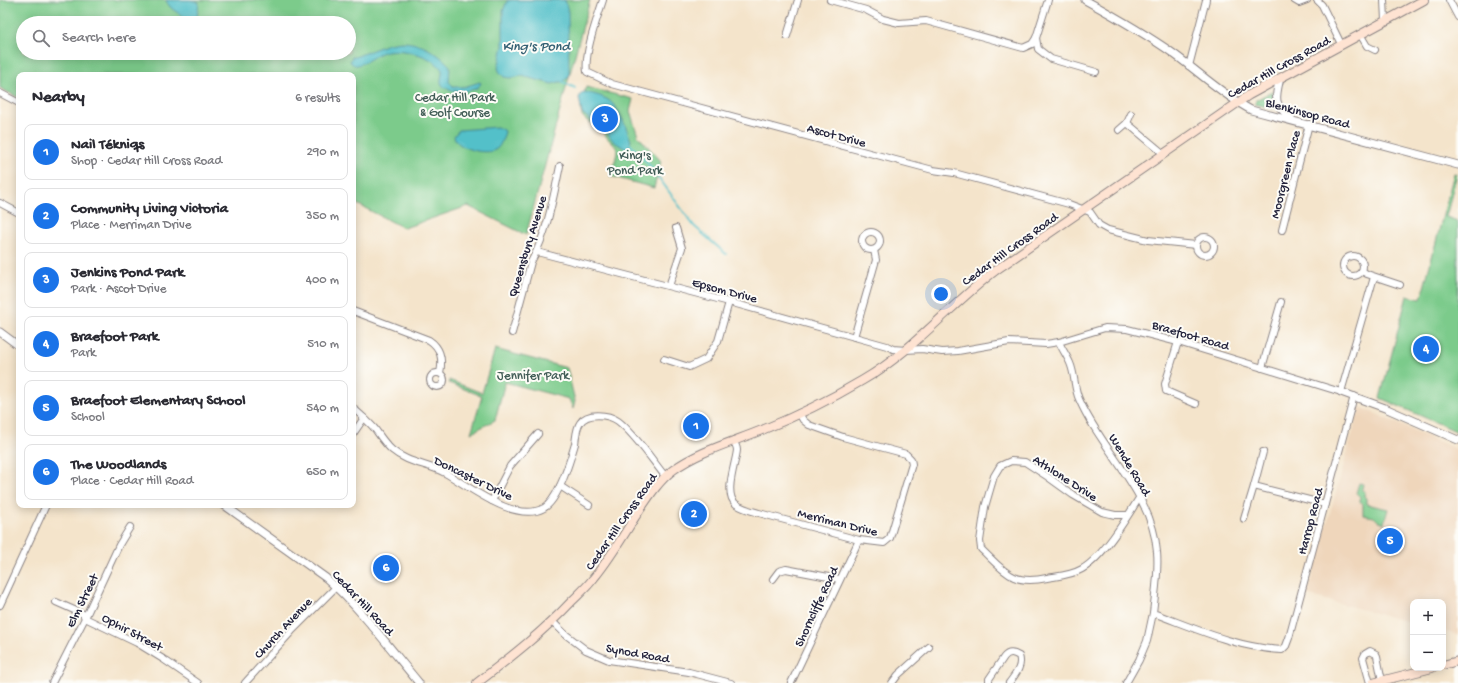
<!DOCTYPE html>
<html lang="en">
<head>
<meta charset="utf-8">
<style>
	body { margin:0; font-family:"Gochi Hand",sans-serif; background:#f2f2f3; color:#2b2b33 }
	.controls { position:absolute; right:12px; bottom:12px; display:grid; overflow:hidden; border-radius:8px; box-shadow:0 2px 10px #0003 }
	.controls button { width:36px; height:36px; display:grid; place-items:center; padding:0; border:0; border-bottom:1px solid #e1e1e2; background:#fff; color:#2b2b33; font:20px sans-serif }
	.you { position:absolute; left:941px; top:294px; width:14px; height:14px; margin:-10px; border:3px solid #fff; border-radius:50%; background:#1a73e8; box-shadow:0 0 0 6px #1a73e833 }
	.badge { display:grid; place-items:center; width:26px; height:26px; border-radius:50%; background:#1a73e8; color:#fff; font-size:13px; font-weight:700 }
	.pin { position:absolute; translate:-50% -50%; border:2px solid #fff; box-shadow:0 1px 4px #0006 }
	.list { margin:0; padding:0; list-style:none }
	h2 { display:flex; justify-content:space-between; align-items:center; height:52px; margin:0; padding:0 16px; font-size:17px }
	h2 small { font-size:13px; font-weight:400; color:#7c7c81 }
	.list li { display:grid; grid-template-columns:26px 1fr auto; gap:12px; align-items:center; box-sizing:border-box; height:56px; margin:0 8px 8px; padding:0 8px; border:1px solid #e1e1e2; border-radius:8px }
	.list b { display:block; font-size:15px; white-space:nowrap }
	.list p { margin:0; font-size:13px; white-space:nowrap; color:#7c7c81 }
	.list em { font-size:13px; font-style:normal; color:#7c7c81 }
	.icon { flex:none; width:22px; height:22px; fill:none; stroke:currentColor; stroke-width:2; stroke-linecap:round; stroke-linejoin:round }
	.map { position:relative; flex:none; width:1458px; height:683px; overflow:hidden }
	.search { position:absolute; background:#fff; box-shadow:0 2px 10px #0003; left:16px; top:16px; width:340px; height:44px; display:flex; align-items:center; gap:10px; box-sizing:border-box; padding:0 14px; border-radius:22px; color:#7c7c81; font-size:15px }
	.panel { position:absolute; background:#fff; box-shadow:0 2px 10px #0003; left:16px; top:72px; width:340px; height:436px; border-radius:8px }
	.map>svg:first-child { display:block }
	.built { fill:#efd6bb }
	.green { fill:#7ccb8b; stroke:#4f7663; fill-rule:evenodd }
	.water { fill:#52c0c9; stroke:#3a7182 }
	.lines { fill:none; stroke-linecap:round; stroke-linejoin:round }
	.stream { stroke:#52c0c9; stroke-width:2 }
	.minor-casing { stroke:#8b8383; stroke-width:8 }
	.tertiary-casing { stroke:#8b8383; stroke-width:9 }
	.secondary-casing { stroke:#8b8383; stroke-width:10 }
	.minor { stroke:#fff; stroke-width:6 }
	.tertiary { stroke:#fff; stroke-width:7 }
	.secondary { stroke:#fee3d2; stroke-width:8 }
	.labels { text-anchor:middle; stroke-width:4; stroke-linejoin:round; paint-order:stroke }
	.street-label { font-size:13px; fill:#22223b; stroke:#fdfcf7 }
	.park-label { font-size:13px; fill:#425d57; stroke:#fdfcf7 }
	.water-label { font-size:14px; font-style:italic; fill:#356174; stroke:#fdfcf7 }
</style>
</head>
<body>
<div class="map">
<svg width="1458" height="683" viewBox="0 0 1458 683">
	<rect width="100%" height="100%" fill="#fdfcf7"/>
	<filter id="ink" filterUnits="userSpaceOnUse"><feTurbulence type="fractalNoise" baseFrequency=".025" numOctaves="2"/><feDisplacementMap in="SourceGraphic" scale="8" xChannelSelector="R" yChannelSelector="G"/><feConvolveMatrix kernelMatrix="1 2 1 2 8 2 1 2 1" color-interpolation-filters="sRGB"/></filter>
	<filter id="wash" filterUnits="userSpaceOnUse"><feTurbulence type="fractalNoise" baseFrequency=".012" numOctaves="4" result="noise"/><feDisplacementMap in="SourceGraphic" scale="16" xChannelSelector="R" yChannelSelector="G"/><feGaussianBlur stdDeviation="0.9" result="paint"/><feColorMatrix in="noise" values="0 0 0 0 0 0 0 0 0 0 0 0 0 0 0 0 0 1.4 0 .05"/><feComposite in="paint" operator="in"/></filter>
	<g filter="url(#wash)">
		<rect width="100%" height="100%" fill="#f4e4cb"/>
		<path class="built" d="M1360 407 1458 450V635L1443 631V602H1413V623L1307 595Z"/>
		<g class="green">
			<path d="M0 0H590L526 235 468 206 404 228 353 202V75H19V98L0 88ZM23 23H349V53H23Z"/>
			<path d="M586 87 633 99 630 111 638 136 661 161 654 188 610 176C612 170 617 157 617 150 616 144 605 140 603 129 600 126 596 125 591 123 574 115 582 101 586 87Z"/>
			<path d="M1271 92H1273V100L1275 109 1255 104 1256 100Z"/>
			<path d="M1454 173 1457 174 1446 217 1458 221V432L1380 398 1407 296 1421 299Z"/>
			<path d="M495 349 567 368 575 401 573 409 569 399 505 382 495 420 471 433 482 396 449 383V380L482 393Z"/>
			<path d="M1359 483 1363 484 1362 490 1365 491 1364 496 1366 498V504L1388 509 1384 523 1379 522 1374 517 1363 515V504L1359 501 1360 497 1356 493Z"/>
		</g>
		<g class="water">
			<path d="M166 0H190L199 2 197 17 191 20C182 15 169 10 166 0Z"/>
			<path d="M511 0H565L568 11 569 72V76L563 82H559L552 84 522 76 510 78 504 77 500 73 498 68 503 46V11L507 1Z"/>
			<path d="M401 42C420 42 437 52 450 66L449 82 454 87H464L480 82 481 83C478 93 449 94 442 85 439 80 443 76 442 70 433 55 400 47 383 52 375 55 366 63 358 65 354 66 353 64 350 62L352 57H355L388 44Z"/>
			<path d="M585 92C593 94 604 96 611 102 620 110 627 129 631 141L628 148H624L613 141 601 124 592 121 582 113 579 98 581 93Z"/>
			<path d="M497 127 505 131C504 136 501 147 495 150 485 155 456 149 454 136L459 130Z"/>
		</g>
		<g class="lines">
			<g class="stream">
				<path d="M563 82 575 88"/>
				<path d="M630 144 651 167 694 226 726 254"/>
			</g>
		</g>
	</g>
	<g filter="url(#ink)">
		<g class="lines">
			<defs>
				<g id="minor">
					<path d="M603 0C597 19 584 53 587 72L612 84 933 170 954 173 1069 204 1090 212 1099 225 1108 230 1148 240 1196 245"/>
					<path d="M830 0 866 10 883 19 899 23 926 21 1023 48 1032 44 1036 38 1038 49 1051 59 1096 72"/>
					<path d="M1294 0 1299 3 1307 0"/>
					<path d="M1317 0 1322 5 1341 44"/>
					<path d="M1384 0 1385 20"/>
					<path d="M1449 0 1458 17"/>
					<path d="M1360 34 1367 46 1375 50"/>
					<path d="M787 36 798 0"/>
					<path d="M1036 38 1048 0"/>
					<path d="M1189 66 1206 0"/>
					<path d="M0 93 19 103"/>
					<path d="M1127 123 1164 154"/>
					<path d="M1119 130 1127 123 1131 114"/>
					<path d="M0 203 19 213"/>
					<path d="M1282 230 1309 124"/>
					<circle cx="871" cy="241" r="9"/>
					<circle cx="1205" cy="246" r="9"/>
					<path d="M537 252 729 302 887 346 893 349 906 350 922 349 942 352 958 351 1009 342 1046 344 1059 342 1105 328 1127 329 1178 342 1341 392 1374 277"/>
					<circle cx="1353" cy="266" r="10"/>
					<path d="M1362 271 1367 274 1400 285"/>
					<path d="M669 286 682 248 676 228"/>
					<path d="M353 311 429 340C441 348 443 359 440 373"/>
					<path d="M512 333 531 262C547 234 553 199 560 166"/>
					<path d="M854 337 876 260 874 250"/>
					<path d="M1059 342C1062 349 1067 356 1070 363 1075 374 1074 388 1079 399 1101 450 1153 494 1157 552 1159 572 1155 593 1153 613 1194 628 1237 648 1282 650L1286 646 1289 638 1354 396"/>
					<path d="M1178 342 1165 384 1166 391 1196 404"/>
					<path d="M664 359 689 367 706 359 718 341 729 302"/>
					<path d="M1262 368 1281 302"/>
					<circle cx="437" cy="380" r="7"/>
					<path d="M353 408C361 415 368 421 375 429 380 436 385 444 392 450 407 463 428 464 445 473 469 486 515 524 544 508 559 499 570 461 575 444 576 437 576 429 580 423 587 412 608 414 618 421 634 433 653 461 665 476"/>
					<path d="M353 434 364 418"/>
					<path d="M734 441C735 444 737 447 737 450 736 463 723 494 736 504 743 509 752 511 759 513L859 540 884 543 890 538 912 464 911 459 906 454 843 437 809 425 803 420 799 413"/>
					<path d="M1263 452 1254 486 1325 504"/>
					<path d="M560 486 589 505"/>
					<path d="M492 501 510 466 538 434"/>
					<path d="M1128 515H1115L1102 512 1073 495 1048 477 1025 462 1011 461 1000 466 994 476 985 507 980 541 981 549C991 558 1001 571 1014 577 1023 581 1037 580 1047 578 1059 576 1072 575 1082 569 1103 557 1126 519 1139 498"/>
					<path d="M1244 519 1254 486"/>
					<path d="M773 579 779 571 786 569 839 579"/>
					<path d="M56 602 83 614 85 618 137 643 163 659 198 683"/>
					<path d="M0 605 46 505"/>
					<path d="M553 622 565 634 586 650 609 660 689 672 731 683"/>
					<path d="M52 683 85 618 119 545 130 527"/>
					<path d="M245 683 292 631 336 587"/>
					<path d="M791 683 859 540"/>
					<path d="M892 683 898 675 929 647"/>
					<path d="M989 683V679L1004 657C1009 651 1014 653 1019 656 1023 666 1015 675 1009 683"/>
					<path d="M1126 683 1139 660 1147 641 1153 613"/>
					<path d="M1370 683 1363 658 1365 654 1370 651 1376 654 1377 656 1382 681"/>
				</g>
				<g id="tertiary">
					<path d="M1085 0C1116 17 1146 34 1174 54 1200 73 1223 95 1251 110L1458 165"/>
					<path d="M1280 78C1275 99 1273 104 1291 118"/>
					<path d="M0 332 19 346"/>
					<path d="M1341 392 1385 408 1458 440"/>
					<path d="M224 505 326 578C361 609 389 647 419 683"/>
				</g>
				<g id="secondary">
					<path d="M1443 665 1458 661"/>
					<path d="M477 683C511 657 543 632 572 601 579 594 587 587 593 579 609 560 622 538 635 517 646 501 657 482 673 470 699 451 733 442 762 430 797 416 831 399 863 380 913 351 950 305 996 270L1249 95 1424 0"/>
					<path d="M1373 683 1432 668"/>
				</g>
			</defs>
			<use href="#minor" class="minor-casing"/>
			<use href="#tertiary" class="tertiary-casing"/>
			<use href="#secondary" class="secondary-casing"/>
			<use href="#minor" class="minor"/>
			<use href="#tertiary" class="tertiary"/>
			<use href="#secondary" class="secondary"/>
		</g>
	</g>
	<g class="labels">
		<g class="street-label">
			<text transform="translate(1278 66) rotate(-29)" y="5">Cedar Hill Cross Road</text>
			<text transform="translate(1308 112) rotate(15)" y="5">Blenkinsop Road</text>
			<text transform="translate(837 134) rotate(15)" y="5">Ascot Drive</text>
			<text transform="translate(1284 174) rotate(-76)" y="5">Moorgreen Place</text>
			<text transform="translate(526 246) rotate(-73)" y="5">Queensbury Avenue</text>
			<text transform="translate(1009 248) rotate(-36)" y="5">Cedar Hill Cross Road</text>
			<text transform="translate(725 289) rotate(15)" y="5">Epsom Drive</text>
			<text transform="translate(1191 334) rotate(16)" y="5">Braefoot Road</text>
			<text transform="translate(1131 464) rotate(59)" y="5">Wende Road</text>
			<text transform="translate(474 477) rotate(26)" y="5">Doncaster Drive</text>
			<text transform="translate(1066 477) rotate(33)" y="5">Athlone Drive</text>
			<text transform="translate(620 521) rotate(-55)" y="5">Cedar Hill Cross Road</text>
			<text transform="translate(838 521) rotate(14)" y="5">Merriman Drive</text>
			<text transform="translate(1309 521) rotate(-75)" y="5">Harrop Road</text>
			<text transform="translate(81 600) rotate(-64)" y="5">Elm Street</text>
			<text transform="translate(364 602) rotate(47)" y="5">Cedar Hill Road</text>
			<text transform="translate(815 606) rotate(-65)" y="5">Shorncliffe Road</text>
			<text transform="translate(282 627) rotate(-47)" y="5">Church Avenue</text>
			<text transform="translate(133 631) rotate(28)" y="5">Ophir Street</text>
			<text transform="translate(638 652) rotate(10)" y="5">Synod Road</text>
		</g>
		<g class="park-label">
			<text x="455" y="101">Cedar Hill Park<tspan x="455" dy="15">&amp; Golf Course</tspan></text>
			<text x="635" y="159">King's<tspan x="635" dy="15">Pond Park</tspan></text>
			<text x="533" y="379">Jennifer Park</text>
		</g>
		<g class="water-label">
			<text x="536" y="50">King's Pond</text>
		</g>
	</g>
</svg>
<div class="controls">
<button>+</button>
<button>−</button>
</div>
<div class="you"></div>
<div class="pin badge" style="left:696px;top:426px">1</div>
<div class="pin badge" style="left:694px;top:514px">2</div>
<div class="pin badge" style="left:605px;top:119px">3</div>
<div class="pin badge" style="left:1426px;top:349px">4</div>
<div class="pin badge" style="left:1390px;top:541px">5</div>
<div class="pin badge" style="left:386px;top:568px">6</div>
<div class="search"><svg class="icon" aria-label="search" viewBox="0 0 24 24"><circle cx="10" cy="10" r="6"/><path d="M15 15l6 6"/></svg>Search here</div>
<section class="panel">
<h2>Nearby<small>6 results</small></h2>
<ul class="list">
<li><span class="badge">1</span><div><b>Nail Tékniqs</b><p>Shop · Cedar Hill Cross Road</p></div><em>290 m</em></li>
<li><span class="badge">2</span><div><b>Community Living Victoria</b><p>Place · Merriman Drive</p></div><em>350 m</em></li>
<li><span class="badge">3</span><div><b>Jenkins Pond Park</b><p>Park · Ascot Drive</p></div><em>400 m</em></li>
<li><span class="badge">4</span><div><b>Braefoot Park</b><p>Park</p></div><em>510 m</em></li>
<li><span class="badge">5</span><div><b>Braefoot Elementary School</b><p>School</p></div><em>540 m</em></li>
<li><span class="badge">6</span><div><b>The Woodlands</b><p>Place · Cedar Hill Road</p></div><em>650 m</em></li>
</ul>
</section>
</div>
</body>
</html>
